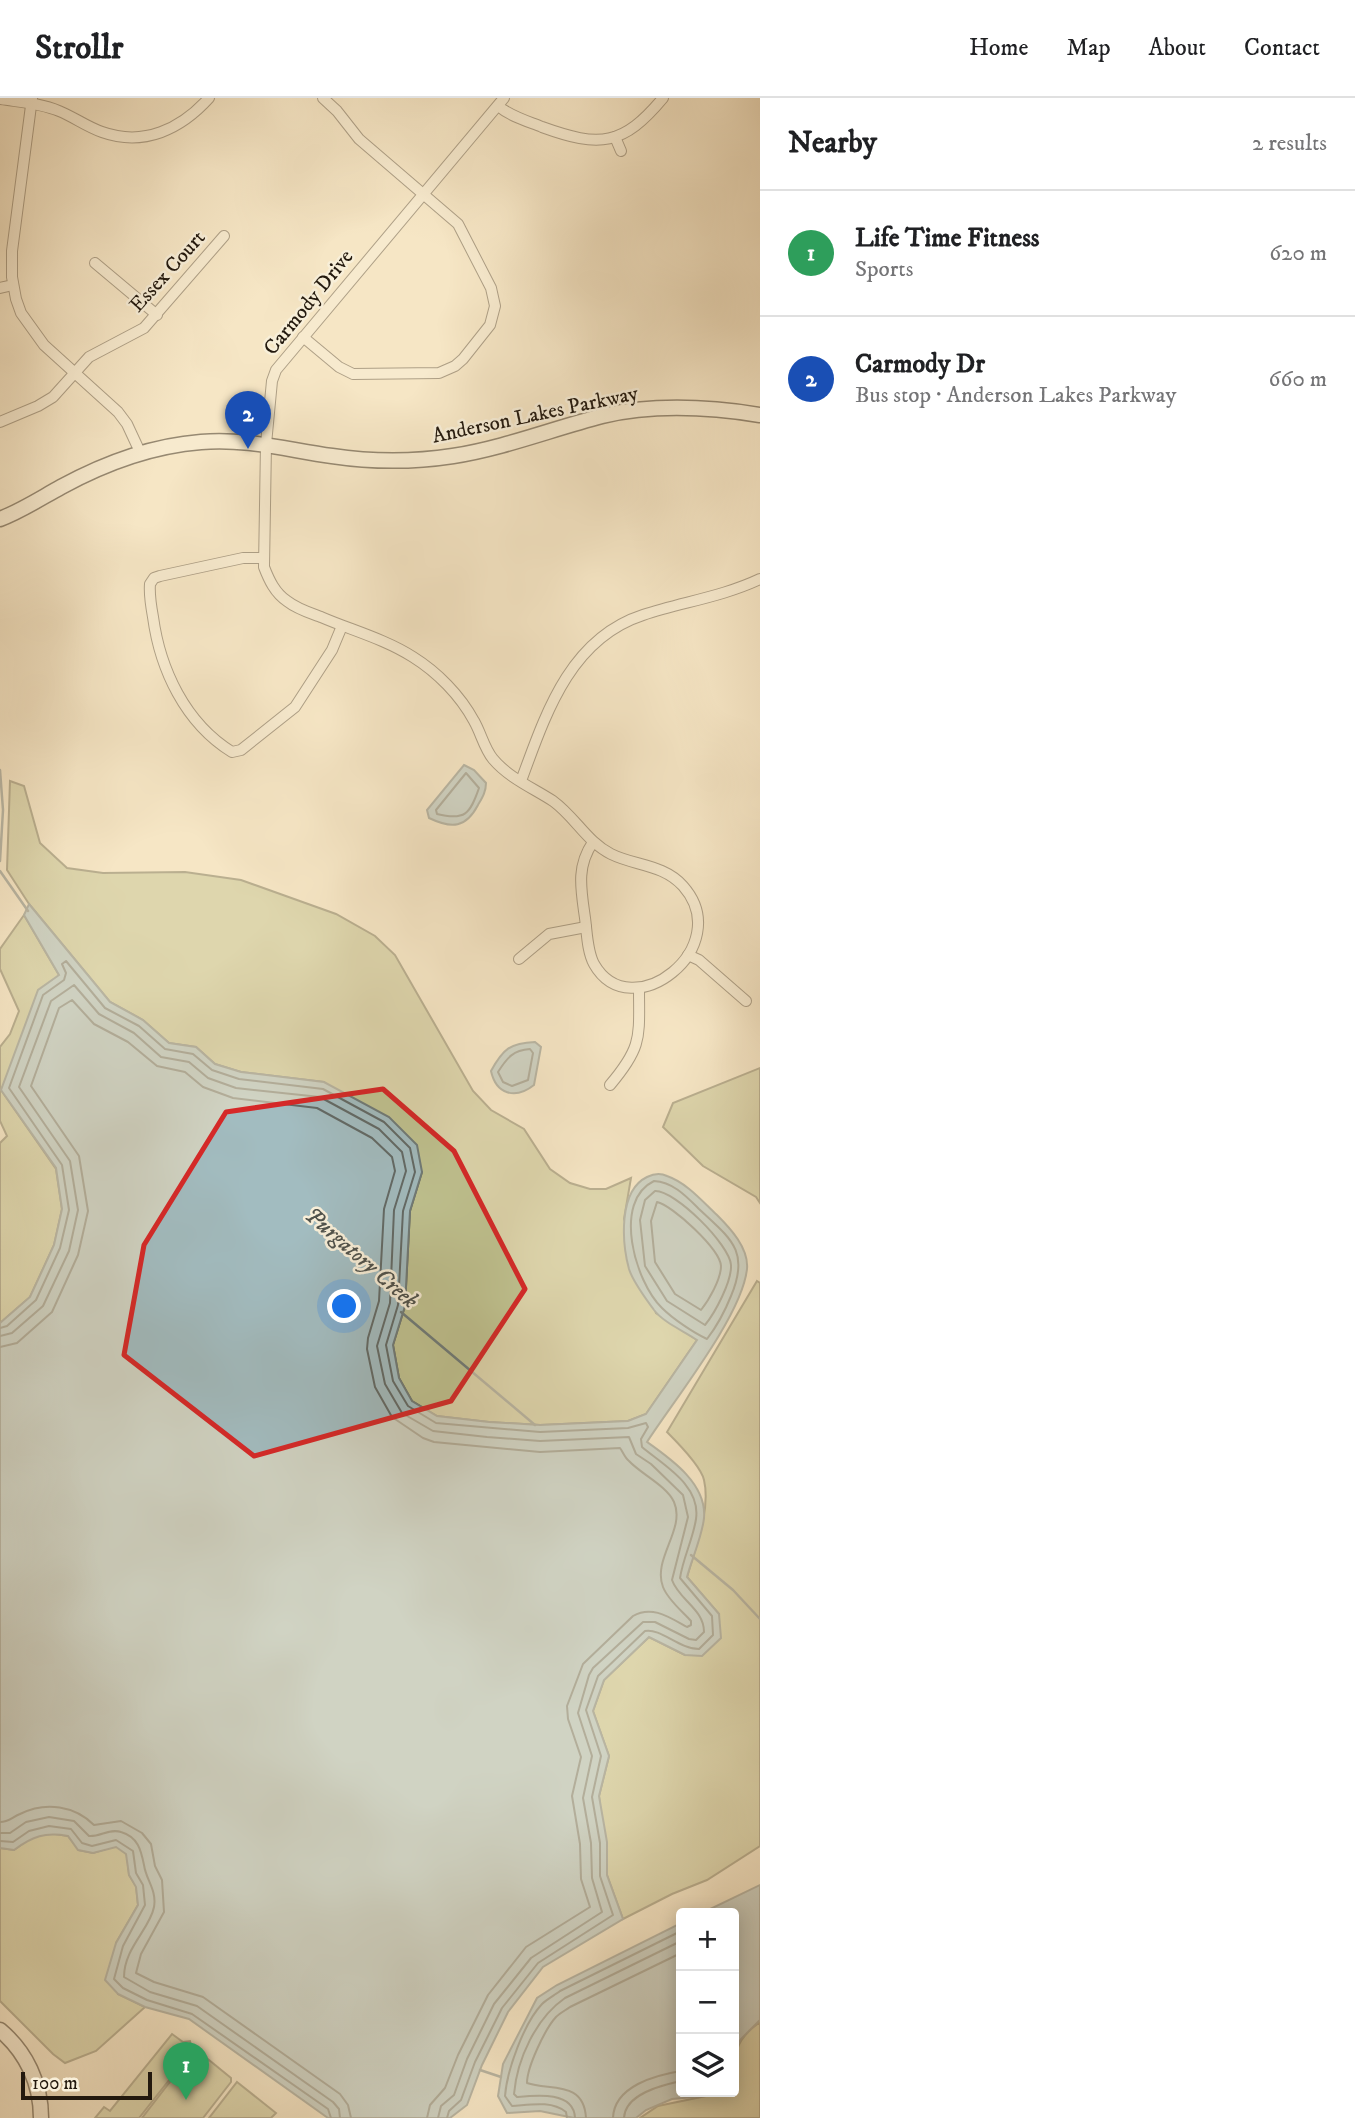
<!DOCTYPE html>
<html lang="en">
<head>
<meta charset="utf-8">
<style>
	body { margin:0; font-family:"IM FELL DW Pica",serif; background:#f2f2f2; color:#202124 }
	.controls { position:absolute; right:21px; bottom:21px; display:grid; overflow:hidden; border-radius:7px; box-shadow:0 4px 18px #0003 }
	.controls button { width:63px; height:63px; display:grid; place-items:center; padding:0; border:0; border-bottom:2px solid #e0e0e0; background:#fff; color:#202124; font:35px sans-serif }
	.scale { position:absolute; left:21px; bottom:18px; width:131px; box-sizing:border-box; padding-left:7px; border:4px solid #23190e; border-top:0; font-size:19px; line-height:24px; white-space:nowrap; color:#23190e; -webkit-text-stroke:5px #f8efd9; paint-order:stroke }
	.you { position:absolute; left:345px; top:1209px; width:24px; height:24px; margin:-18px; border:5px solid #fff; border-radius:50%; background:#1a73e8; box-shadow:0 0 0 10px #1a73e833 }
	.badge { display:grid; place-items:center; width:46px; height:46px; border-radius:50%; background:#2563eb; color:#fff; font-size:23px; font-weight:700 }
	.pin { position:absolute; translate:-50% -58px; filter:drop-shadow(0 2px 4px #0008) }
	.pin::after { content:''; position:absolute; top:37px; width:24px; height:21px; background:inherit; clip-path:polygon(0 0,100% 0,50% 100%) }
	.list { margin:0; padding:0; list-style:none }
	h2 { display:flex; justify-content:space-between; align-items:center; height:91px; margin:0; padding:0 28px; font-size:30px }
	h2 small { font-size:23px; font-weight:400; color:#757577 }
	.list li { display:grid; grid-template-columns:46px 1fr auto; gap:21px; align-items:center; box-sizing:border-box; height:126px; padding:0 28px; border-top:2px solid #e0e0e0 }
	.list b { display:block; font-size:26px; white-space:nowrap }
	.list p { margin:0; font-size:23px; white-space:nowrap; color:#757577 }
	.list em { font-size:23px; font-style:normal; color:#757577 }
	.icon { flex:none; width:38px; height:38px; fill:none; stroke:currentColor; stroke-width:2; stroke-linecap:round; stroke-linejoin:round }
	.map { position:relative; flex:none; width:760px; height:2020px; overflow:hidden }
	header { display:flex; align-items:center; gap:42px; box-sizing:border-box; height:98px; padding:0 35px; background:#fff; border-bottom:2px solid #e0e0e0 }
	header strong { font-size:33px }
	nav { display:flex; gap:38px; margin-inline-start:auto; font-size:24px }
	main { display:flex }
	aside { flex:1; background:#fff }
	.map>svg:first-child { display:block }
	.green { fill:#c0c391; stroke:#726e50; stroke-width:2 }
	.water { fill:#a2bcc0; stroke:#6f7b79; stroke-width:2 }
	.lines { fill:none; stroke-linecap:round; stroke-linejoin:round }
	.shore { stroke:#626a67; stroke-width:2 }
	.stream { stroke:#6f7b79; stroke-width:2.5 }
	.street-casing { stroke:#584c3c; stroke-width:12 }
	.secondary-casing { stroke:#23190e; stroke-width:17 }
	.street { stroke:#f8efd9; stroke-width:10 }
	.secondary { stroke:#f8efd9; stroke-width:14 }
	.marked { fill:none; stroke:#d62828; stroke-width:5; stroke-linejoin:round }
	.labels { text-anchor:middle; stroke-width:5; stroke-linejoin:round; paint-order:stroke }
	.street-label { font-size:21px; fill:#23190e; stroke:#f8efd9 }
	.water-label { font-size:23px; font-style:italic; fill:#4f524c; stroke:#f8efd9 }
</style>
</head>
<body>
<header>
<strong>Strollr</strong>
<nav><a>Home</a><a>Map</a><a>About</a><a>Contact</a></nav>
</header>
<main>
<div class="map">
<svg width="760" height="2020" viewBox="0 0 760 2020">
	<rect width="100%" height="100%" fill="#f5e6c5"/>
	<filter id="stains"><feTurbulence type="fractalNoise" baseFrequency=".00286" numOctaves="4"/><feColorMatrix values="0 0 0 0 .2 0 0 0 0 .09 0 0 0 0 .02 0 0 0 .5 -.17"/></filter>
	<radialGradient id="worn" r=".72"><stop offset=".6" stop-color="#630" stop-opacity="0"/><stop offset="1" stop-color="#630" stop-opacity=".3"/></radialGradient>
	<g class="green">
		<path d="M10 683 24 688 40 745 67 770 103 775 185 774 241 782 336 816 375 838 395 857 473 993 491 1012 524 1031 550 1071 570 1085 590 1091H606L631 1080 624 1121 656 1215 697 1242 646 1316 628 1323 540 1327 489 1324 437 1318 412 1303 399 1280 393 1247 405 1208 410 1113 422 1074 324 984 241 974 215 966 196 949 169 945 143 922 110 904 29 806 7 772Z"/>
		<path d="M24 817 59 877 1 992 56 1071 62 1111 54 1147 30 1199 0 1225V1045L7 1038 0 1023V949L10 936 19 913 0 871V851Z"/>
		<path d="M760 970V1105L756 1099 703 1068 663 1029 673 1005Z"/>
		<path d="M757 1183 760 1185V1748L707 1782 672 1796 623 1821 607 1777 599 1698 609 1658 593 1613 604 1582 649 1539 685 1557 719 1516 687 1479C695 1451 711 1412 704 1382 701 1368 678 1345 667 1334Z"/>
		<path d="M49 1735 68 1738 79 1752 93 1755 116 1748 127 1756 129 1777 136 1788 138 1807 116 1845 118 1896 145 1909 96 1953 65 1965 53 1956 0 1903V1750L14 1752 32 1739Z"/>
		<path d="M760 1924V2020H640L658 2008 706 1998 713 1994H734C734 1962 731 1944 760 1924Z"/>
		<path d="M172 1936 183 1944 190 1943 192 1953 139 2020H95L104 2009 110 2013Z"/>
		<path d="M198 1953 231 1980V1984L203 2020H142L193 1954Z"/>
		<path d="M237 1984 276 2015 271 2020H209Z"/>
	</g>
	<g class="water">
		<path d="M464 667 474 672 486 685C486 694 482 700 478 707 466 730 452 731 429 720L427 712Z"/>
		<path d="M29 806 110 904 143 922 169 945 196 949 215 966 241 974 324 984 389 1019 417 1047 422 1074 410 1113 405 1208 393 1247 399 1280 412 1303 437 1318 489 1324 540 1327 628 1323 646 1316 697 1242C684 1233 664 1225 654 1212 646 1201 633 1184 629 1171 622 1145 618 1093 647 1079 653 1076 661 1075 667 1078 687 1085 702 1103 717 1117 730 1130 749 1150 747 1171 742 1218 674 1302 647 1344 671 1361 707 1386 704 1420 702 1439 692 1460 687 1479L719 1516 721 1540 702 1558 685 1557 649 1539 604 1582 593 1613 609 1658 599 1698 607 1744V1777L623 1821 543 1869 508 1914 482 1967 467 2007 450 2020H328L189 1921 145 1909 118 1896 105 1882 116 1845 138 1807 136 1789 129 1777 126 1756 116 1749 93 1755 78 1752 68 1738C45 1734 33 1738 14 1752L0 1750V1225L30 1199 54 1147 62 1111 56 1070 1 992 38 892 59 877 24 817Z"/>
		<path d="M535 944 541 949 534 987C515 1002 496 996 491 973 503 951 510 945 535 944Z"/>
		<path d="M760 1787V1922L741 1941 734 1953V1815H702Z"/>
		<path d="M681 1825V1994H711L704 1998 672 2001 646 2012 636 2020H574L540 2013 507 2015 498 1998 503 1966 537 1900 557 1887Z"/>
	</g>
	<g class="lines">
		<g class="shore">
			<path d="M466 675 479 690C470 716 465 723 437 716L436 712Z"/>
			<path d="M530 951 533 955 528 982 512 988 503 984 498 974C507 960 513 952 530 951Z"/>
			<path d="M654 1083C673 1084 686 1098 699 1111 731 1141 750 1153 731 1198 725 1213 717 1228 707 1241 694 1235 673 1221 662 1210 635 1184 612 1103 654 1083Z"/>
			<path d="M655 1093C675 1092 730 1147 731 1167 732 1183 715 1215 705 1227L667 1203 645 1168 640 1122 645 1102Z"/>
			<path d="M657 1104C672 1107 720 1151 721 1168 721 1181 709 1202 701 1212L675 1196 655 1164 651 1123Z"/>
			<path d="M0 1230 7 1228 36 1202 60 1150 69 1112 62 1067 9 990 43 897 64 882 66 875 62 866 66 863 105 910 139 928 165 951 193 956 212 972 239 981 323 991 384 1024 410 1050 415 1074 403 1113 398 1207 386 1247 393 1283 408 1308 436 1325 540 1334 628 1330 646 1325 648 1329 641 1341 642 1349C663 1367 701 1387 696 1421 693 1441 683 1460 680 1480L712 1518 713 1537 699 1551C679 1551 661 1530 645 1533L598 1578 586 1612 601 1658 592 1699 600 1745V1778L613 1817 538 1865 502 1910 475 1964 461 2002 449 2013 447 2020"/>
			<path d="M0 1238 12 1235 43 1208 69 1153 78 1112 70 1063 19 989 51 903 74 887 99 916 134 935 161 959 189 964 208 980 236 990 320 999 379 1031 402 1054 406 1073 394 1112 390 1205 377 1248 385 1286 402 1315 433 1333 487 1339 540 1343 629 1339 636 1356 651 1366 683 1397 688 1419 672 1482C679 1502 704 1511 704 1534L696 1542 689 1541 655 1524H643L593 1570 589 1577 578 1615 592 1658 583 1700 591 1745 592 1780 602 1814 531 1860 494 1906 467 1961 454 1997 441 2008 438 2020"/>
			<path d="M0 1249 17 1245 52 1214 78 1157 88 1113 79 1058 31 988 59 910 72 902 94 926 128 944 157 968 185 974 203 989 233 1000 317 1010 372 1040 392 1059 395 1073 384 1111 379 1203 368 1240 367 1251 375 1289 392 1319 423 1340 434 1344 540 1354 620 1350C623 1354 625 1360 629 1363 641 1376 667 1388 674 1404 686 1431 652 1461 663 1489 668 1502 682 1513 691 1523V1527L687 1529C669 1519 652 1507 633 1518L583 1566 567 1608 568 1621 581 1659 572 1698 580 1746 581 1781 590 1809 526 1849 488 1897 458 1957 445 1990 430 2007 427 2020"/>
			<path d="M0 1724C9 1724 12 1719 20 1716 46 1703 75 1708 94 1727L121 1723 142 1735 151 1746 155 1768 162 1782 164 1814 141 1856 136 1875 154 1884 203 1899 340 1996 348 2007 351 2020"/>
			<path d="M0 1735H10L26 1724 49 1719 74 1723 89 1738C100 1739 110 1730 121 1734 138 1739 141 1752 144 1767 146 1782 157 1792 154 1809 150 1831 124 1850 124 1879L150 1894 197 1908 333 2004 339 2011 340 2020"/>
			<path d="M0 1743 13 1744 29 1733 49 1728 71 1731 82 1745 92 1748 116 1742 133 1753 136 1775 143 1787 145 1807 123 1848 114 1881 123 1890 147 1902 192 1916 328 2011 331 2020"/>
			<path d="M567 2020 566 2014C551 2002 529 2007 512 2008L505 1998C507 1972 524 1925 542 1906 547 1901 555 1897 560 1893L681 1833"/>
			<path d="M575 2020C574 1993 537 1997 517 1999L514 1996C517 1961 536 1920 565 1900L681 1843"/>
			<path d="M586 2020C584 1982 550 1993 527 1985 527 1969 545 1931 556 1919 560 1915 566 1912 570 1909L681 1855"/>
			<path d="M613 2020C614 1988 656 1977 681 1973"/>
			<path d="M624 2020C625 1996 662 1987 681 1983"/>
		</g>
		<g class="stream">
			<path d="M0 672 3 712 0 763"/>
			<path d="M0 773 28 813"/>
			<path d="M401 1214 535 1327"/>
			<path d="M691 1457 733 1492 760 1521"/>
			<path d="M480 1972 501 1979"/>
		</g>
		<defs>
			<g id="street">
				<path d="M32 0 12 153V179L16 201 21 215 44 247 118 314 127 326 140 354"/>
				<path d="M504 0 276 272 272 283 266 346 264 469C269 482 275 495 287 503 297 511 310 515 321 519 351 532 385 541 413 559 437 574 460 597 474 623 481 635 484 650 493 661 509 680 533 690 553 703 575 719 587 744 611 756 635 768 663 766 683 788 737 849 631 931 594 866 587 853 587 834 585 820 581 791 576 769 593 744"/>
				<path d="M0 1C19 4 40 5 59 13 74 19 87 29 102 34 144 49 181 31 209 0"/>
				<path d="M498 8C510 18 527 23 542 29 600 50 623 48 663 0"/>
				<path d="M615 39 621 53"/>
				<path d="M95 165 157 217"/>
				<path d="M0 190 13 187"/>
				<path d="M303 239 339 269 353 276 439 275 455 268 463 261 490 227 495 208 491 190 458 126 359 41 337 13 323 0"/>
				<path d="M0 324 38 308 53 299 89 259 144 230 224 138"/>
				<path d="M263 460H243L160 478 154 480 150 486C149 497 151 508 153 519 160 571 185 625 232 654L241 652 295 609 332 552 342 528"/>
				<path d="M521 683C545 618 569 541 643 517 682 504 722 499 760 481"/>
				<path d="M688 857 699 862 746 903"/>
				<path d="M519 861 549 836 586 829"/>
				<path d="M610 987C643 948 639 939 639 890"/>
			</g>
			<g id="secondary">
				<path d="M0 421C21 413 41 400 61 389 105 365 150 348 201 344 246 340 288 352 332 358 372 364 414 364 453 358 504 350 552 331 602 318 652 306 710 309 760 317"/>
				<path d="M0 1932C26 1954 41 1985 41 2020"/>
			</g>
		</defs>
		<use href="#street" class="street-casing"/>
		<use href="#secondary" class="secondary-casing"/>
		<use href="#street" class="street"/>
		<use href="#secondary" class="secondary"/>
	</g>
	<path d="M0 0H760V2020H0ZM383 991 454 1053 525 1191 451 1303 254 1358 124 1257 144 1147 226 1014Z" fill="#f5e6c5" fill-opacity=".55" fill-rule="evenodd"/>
	<path class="marked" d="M383 991 454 1053 525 1191 451 1303 254 1358 124 1257 144 1147 226 1014Z"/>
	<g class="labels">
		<g class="street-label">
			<text transform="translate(167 173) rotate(-48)" y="7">Essex Court</text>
			<text transform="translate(308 204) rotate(-51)" y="7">Carmody Drive</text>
			<text transform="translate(535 316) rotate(-12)" y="7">Anderson Lakes Parkway</text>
		</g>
		<g class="water-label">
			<text transform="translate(362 1159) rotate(41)" y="8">Purgatory Creek</text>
		</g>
	</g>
	<rect width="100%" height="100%" filter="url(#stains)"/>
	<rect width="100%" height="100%" fill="url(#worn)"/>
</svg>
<div class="controls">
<button>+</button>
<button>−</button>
<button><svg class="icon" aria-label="layers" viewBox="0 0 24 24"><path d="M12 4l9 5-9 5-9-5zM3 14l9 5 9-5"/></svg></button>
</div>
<div class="scale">100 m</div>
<div class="you"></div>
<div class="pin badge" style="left:186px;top:2002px;background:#2e9e5b">1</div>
<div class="pin badge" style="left:248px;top:351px;background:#1a4fb4">2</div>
</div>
<aside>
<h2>Nearby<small>2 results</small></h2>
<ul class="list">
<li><span class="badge" style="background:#2e9e5b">1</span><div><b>Life Time Fitness</b><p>Sports</p></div><em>620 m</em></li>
<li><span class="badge" style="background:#1a4fb4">2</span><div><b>Carmody Dr</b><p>Bus stop · Anderson Lakes Parkway</p></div><em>660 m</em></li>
</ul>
</aside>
</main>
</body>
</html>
